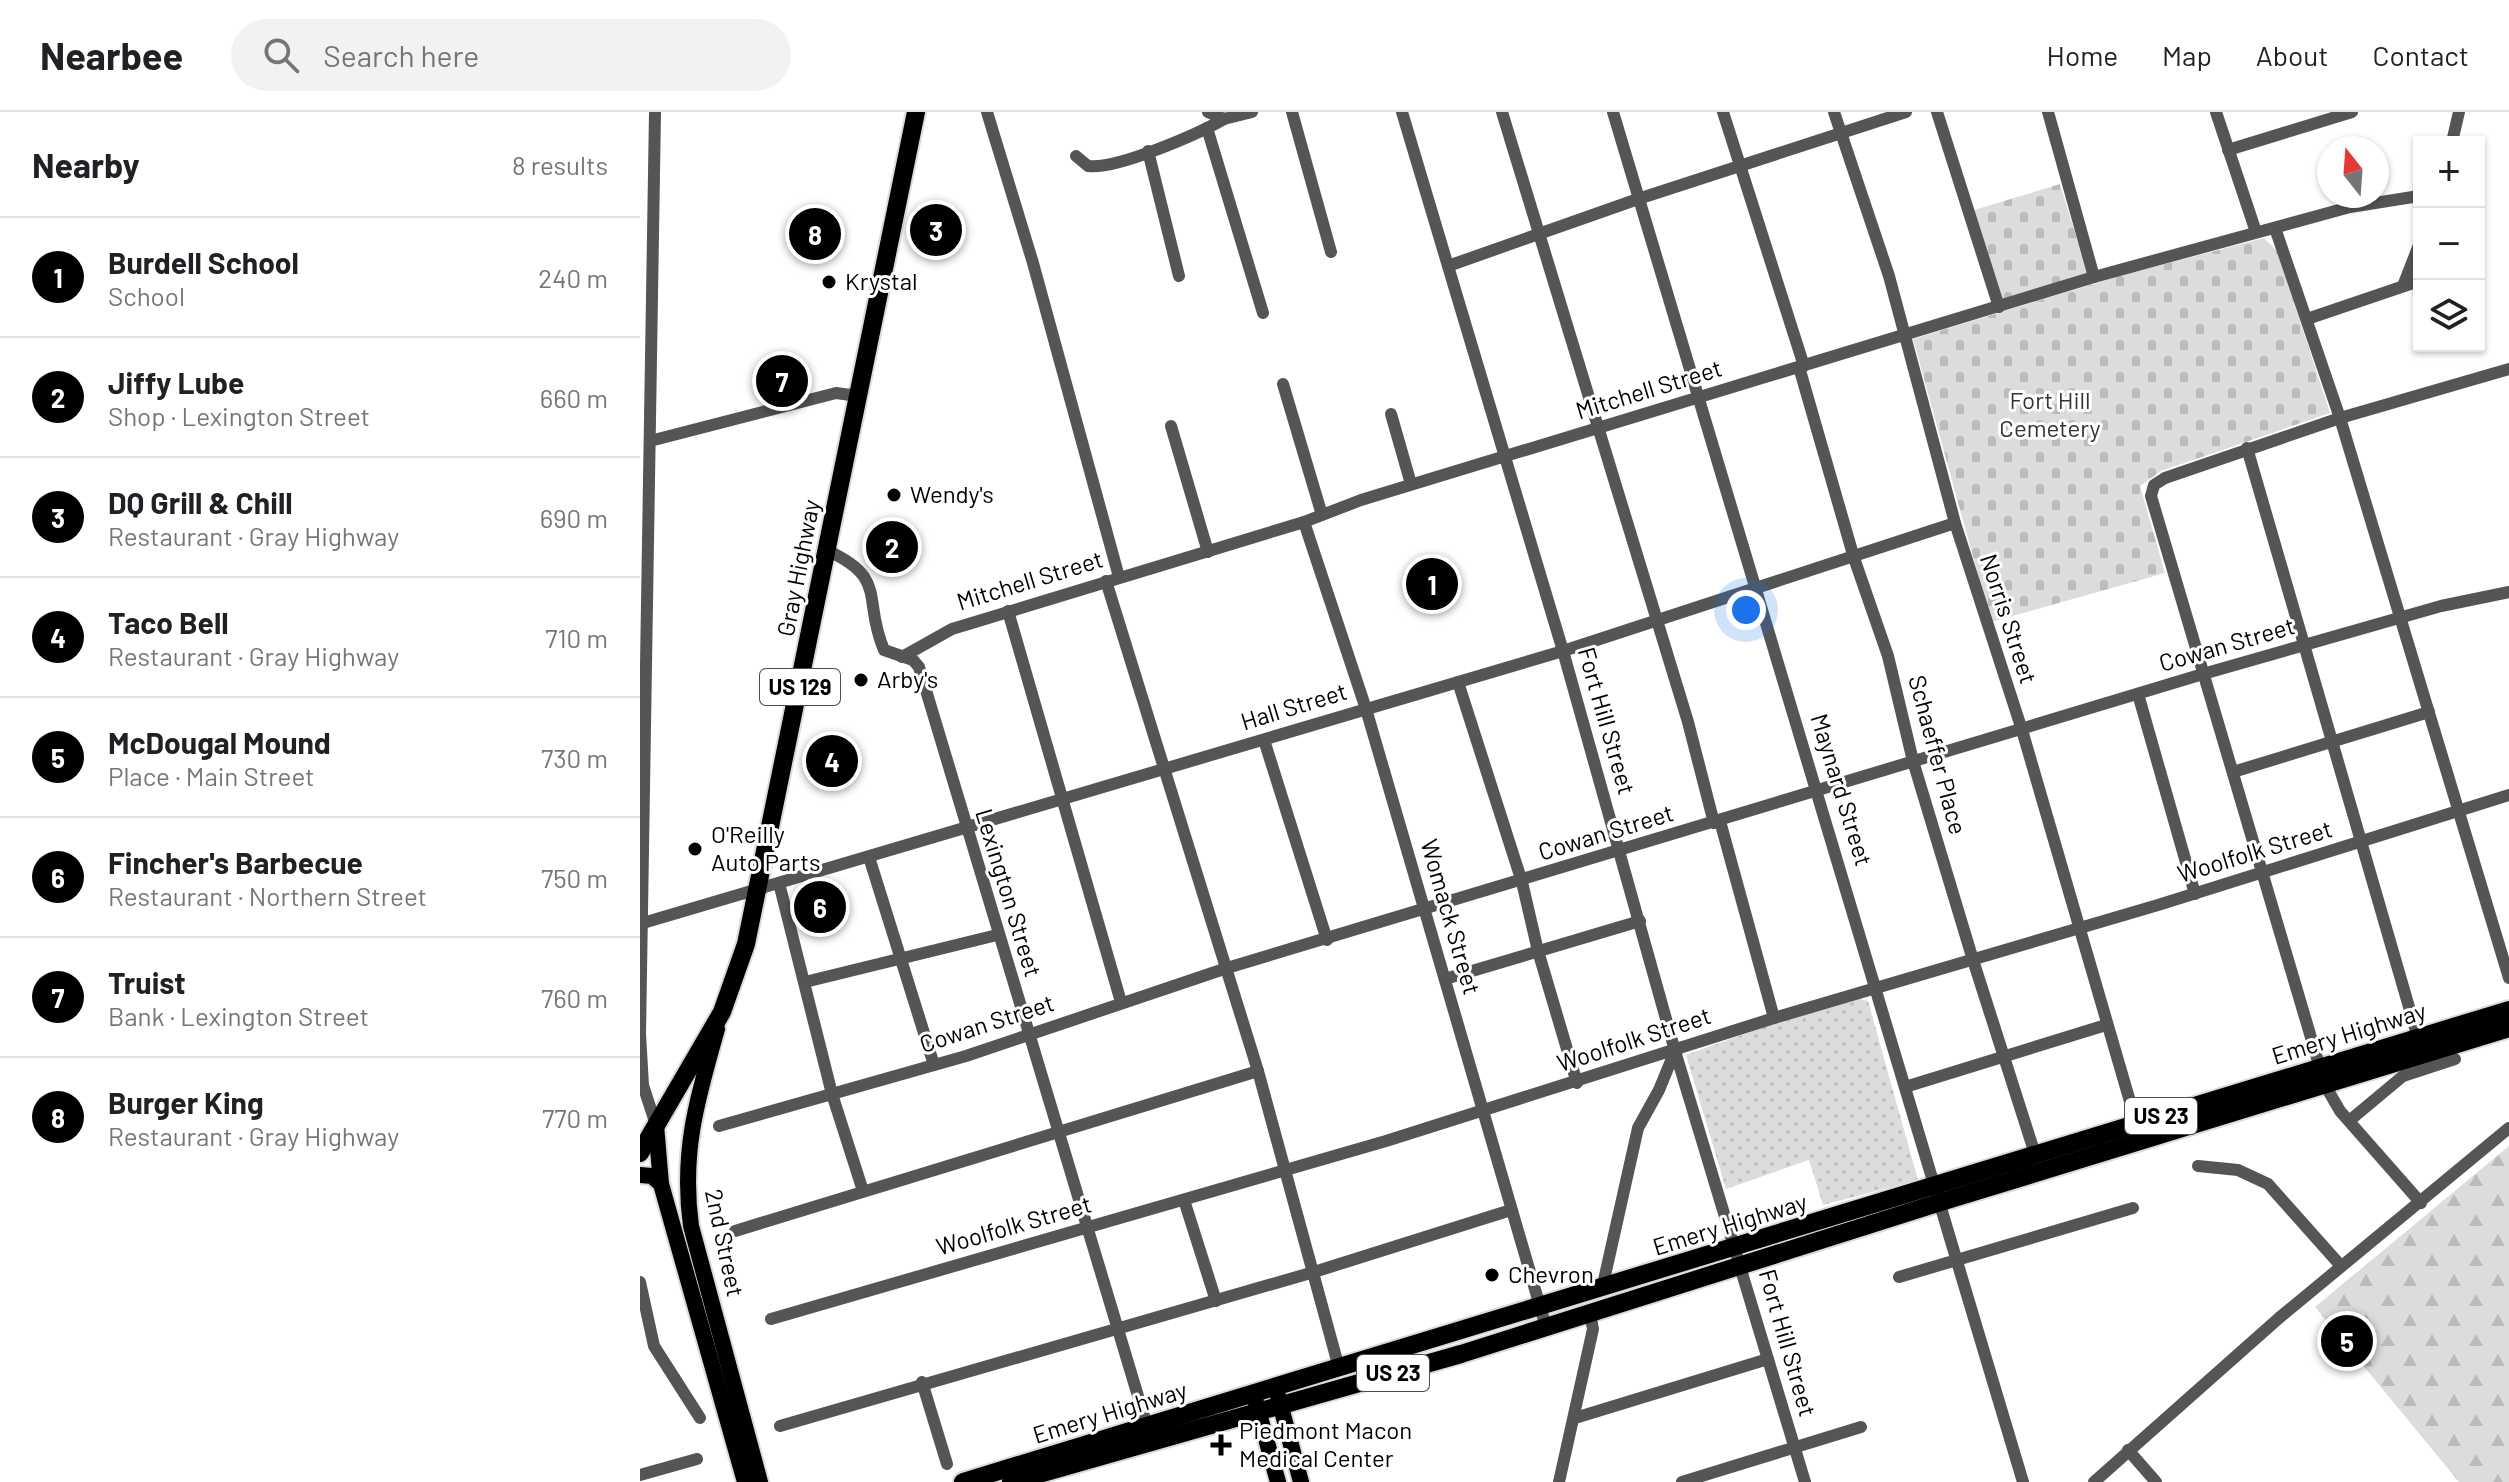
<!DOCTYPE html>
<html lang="en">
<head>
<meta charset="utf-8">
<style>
	body { margin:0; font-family:Barlow,sans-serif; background:#f2f2f2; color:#202124 }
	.controls { position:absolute; right:24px; top:24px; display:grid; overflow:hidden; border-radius:0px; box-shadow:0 2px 6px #0004 }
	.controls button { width:72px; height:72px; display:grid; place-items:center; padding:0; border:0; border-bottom:2px solid #e0e0e0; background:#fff; color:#202124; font:40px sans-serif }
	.compass { position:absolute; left:1677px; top:24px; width:72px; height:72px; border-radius:50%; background:#fff; box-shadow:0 2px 6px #0004; rotate:343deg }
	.you { position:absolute; left:1106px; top:498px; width:28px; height:28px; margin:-20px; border:6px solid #fff; border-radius:50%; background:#1a73e8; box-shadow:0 0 0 12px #1a73e833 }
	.badge { display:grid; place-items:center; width:52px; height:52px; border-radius:50%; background:#000; color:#fff; font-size:26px; font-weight:700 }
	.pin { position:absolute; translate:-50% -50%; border:4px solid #fff; box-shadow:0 2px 8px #0006 }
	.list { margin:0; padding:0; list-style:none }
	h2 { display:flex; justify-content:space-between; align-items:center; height:104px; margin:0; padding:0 32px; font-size:34px }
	h2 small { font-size:26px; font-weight:400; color:#757577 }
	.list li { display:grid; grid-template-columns:52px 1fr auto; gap:24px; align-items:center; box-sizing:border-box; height:120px; padding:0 32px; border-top:2px solid #e0e0e0 }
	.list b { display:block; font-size:30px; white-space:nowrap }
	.list p { margin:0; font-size:26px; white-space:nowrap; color:#757577 }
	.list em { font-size:26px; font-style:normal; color:#757577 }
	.icon { flex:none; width:44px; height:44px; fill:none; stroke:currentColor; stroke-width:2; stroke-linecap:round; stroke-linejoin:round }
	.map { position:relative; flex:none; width:1869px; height:1370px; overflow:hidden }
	header { display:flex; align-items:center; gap:48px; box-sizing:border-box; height:112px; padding:0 40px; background:#fff; border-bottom:2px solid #e0e0e0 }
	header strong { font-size:38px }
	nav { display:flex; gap:44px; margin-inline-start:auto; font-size:28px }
	.search { width:560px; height:72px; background:#f2f2f2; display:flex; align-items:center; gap:20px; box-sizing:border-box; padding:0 28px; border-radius:44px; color:#757577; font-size:30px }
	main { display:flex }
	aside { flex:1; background:#fff }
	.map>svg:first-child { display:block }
	.forest { fill:url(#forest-firs) }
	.cemetery { fill:url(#cemetery-stones) }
	.park { fill:url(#park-dots) }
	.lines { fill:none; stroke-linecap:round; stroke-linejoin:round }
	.major-casing { stroke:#dbdbdb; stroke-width:20 }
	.highway-casing { stroke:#dbdbdb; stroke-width:22 }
	.minor { stroke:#555; stroke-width:12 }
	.major { stroke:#000; stroke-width:16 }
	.highway { stroke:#000; stroke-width:18 }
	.poi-dot { fill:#000; stroke:#fff; stroke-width:3 }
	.labels { text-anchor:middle; stroke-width:6; stroke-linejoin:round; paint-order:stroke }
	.shield { fill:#fff; stroke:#4c4c4c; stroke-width:2 }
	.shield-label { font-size:22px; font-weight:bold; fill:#000 }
	.poi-label { font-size:24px; fill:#000; stroke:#fff; text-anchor:start }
	.street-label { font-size:24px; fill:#000; stroke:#fff }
	.park-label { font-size:24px; fill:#333; stroke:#fff }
</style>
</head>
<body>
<header>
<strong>Nearbee</strong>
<div class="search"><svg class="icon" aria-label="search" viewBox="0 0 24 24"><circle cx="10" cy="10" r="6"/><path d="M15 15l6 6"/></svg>Search here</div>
<nav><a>Home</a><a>Map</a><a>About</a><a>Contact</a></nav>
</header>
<main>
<aside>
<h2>Nearby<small>8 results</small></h2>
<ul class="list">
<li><span class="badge">1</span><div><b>Burdell School</b><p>School</p></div><em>240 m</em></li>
<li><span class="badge">2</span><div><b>Jiffy Lube</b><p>Shop · Lexington Street</p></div><em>660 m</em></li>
<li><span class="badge">3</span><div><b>DQ Grill &amp; Chill</b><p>Restaurant · Gray Highway</p></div><em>690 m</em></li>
<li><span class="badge">4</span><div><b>Taco Bell</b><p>Restaurant · Gray Highway</p></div><em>710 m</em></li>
<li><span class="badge">5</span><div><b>McDougal Mound</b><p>Place · Main Street</p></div><em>730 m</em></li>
<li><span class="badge">6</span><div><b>Fincher's Barbecue</b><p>Restaurant · Northern Street</p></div><em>750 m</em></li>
<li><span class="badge">7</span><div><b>Truist</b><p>Bank · Lexington Street</p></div><em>760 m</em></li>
<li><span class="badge">8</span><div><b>Burger King</b><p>Restaurant · Gray Highway</p></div><em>770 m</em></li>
</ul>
</aside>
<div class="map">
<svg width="1869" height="1370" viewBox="0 0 1869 1370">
	<defs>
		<pattern id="forest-firs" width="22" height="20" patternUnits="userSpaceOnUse" patternTransform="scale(2)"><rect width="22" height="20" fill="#dcdcdc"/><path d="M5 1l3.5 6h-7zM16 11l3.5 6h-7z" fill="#bbb"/></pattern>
		<pattern id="cemetery-stones" width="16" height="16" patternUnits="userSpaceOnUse" patternTransform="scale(2)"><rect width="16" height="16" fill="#dcdcdc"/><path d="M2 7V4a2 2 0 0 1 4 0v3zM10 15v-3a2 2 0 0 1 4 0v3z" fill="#bbb"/></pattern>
		<pattern id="park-dots" width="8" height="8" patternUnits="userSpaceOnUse" patternTransform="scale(2)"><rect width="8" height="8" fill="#dcdcdc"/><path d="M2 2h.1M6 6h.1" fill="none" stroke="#bbb" stroke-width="1.8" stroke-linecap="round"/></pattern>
	</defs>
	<rect width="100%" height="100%" fill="#fff"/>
	<path class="forest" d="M1869 1034V1370H1819L1675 1195Z"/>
	<g class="cemetery">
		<path d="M1420 72 1448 163 1362 189 1331 99Z"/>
		<path d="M1624 126 1637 139 1690 301 1521 359 1500 374 1525 461 1351 510 1273 227 1476 165Z"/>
	</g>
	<path class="park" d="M1220 887 1228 889 1278 1068 1183 1093 1169 1048 1086 1077 1046 943 1135 911Z"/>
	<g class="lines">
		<defs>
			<g id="major">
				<path d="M77 917C57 987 41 1041 51 1114L120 1370"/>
				<path d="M16 1013 21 1072 105 1370"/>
				<path d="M0 1063 12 1064 21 1072"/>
				<path d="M638 1284 661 1370"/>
				<path d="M615 1287 638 1370"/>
			</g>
			<g id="highway">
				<path d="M0 1041 82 900 106 832 276 0"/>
				<path d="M323 1370 1869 898"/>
				<path d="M371 1370 821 1242 1301 1090 1869 916"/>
			</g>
		</defs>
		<use href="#major" class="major-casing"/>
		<use href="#highway" class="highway-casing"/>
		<g class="minor">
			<path d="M15 0 0 922 3 973 16 1013"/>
			<path d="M347 0 393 151 479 465"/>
			<path d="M568 0 584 7 612 0"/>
			<path d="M652 0 691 140"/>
			<path d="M762 0 923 539 1035 939 1165 1370"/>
			<path d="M862 0 1048 610 1074 711"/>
			<path d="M973 0 1383 1370"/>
			<path d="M1083 0 1164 254"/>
			<path d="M1194 0 1249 164 1315 411 1382 618 1498 1017"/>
			<path d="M1297 0 1359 195"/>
			<path d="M1408 0 1454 165"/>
			<path d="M1576 0 1616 120"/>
			<path d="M567 16 623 201"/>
			<path d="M1812 30 1819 0"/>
			<path d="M1588 38 1712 0"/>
			<path d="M508 39 539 164"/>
			<path d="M436 44 448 54C476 58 558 22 584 7"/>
			<path d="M1635 116 1700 306 1869 866"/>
			<path d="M808 154 998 87 1266 0"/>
			<path d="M1763 174 1779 133"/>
			<path d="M1667 207 1779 169"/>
			<path d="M1159 255 1214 446 1248 544 1273 649 1333 848 1395 1042"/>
			<path d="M643 272 682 403"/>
			<path d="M751 302 771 372"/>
			<path d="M531 314 568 440"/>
			<path d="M10 329 196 281 218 284"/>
			<path d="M1607 336 1778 926"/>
			<path d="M664 410 726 597 906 1215"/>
			<path d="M186 438C249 466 222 487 244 538L273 548 279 555 507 1314"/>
			<path d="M466 469 618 959 699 1256"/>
			<path d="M368 499 481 890"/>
			<path d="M262 545 312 517 664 410 721 388 1454 165 1710 95 1779 84"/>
			<path d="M818 570 882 770 898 839 937 971"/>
			<path d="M1498 582 1555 782"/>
			<path d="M624 628 687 828"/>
			<path d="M1593 660 1789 600"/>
			<path d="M1080 709 1134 906"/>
			<path d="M229 745 294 953"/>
			<path d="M139 771 192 982 223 1079"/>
			<path d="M3 811 923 539 1315 411"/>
			<path d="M805 867 1000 809"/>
			<path d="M165 870 357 823"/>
			<path d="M1265 975 1466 913"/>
			<path d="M1709 1009 1763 964 1815 947"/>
			<path d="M79 1014 326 944 587 856 1563 562 1801 494 1869 480"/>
			<path d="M1558 1054 1598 1058 1628 1072 1701 1154"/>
			<path d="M544 1088 576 1189"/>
			<path d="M1781 1091 1700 999 1685 973 1511 384 1514 373 1525 366 1700 306 1869 257"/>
			<path d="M95 1119 618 959"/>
			<path d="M1259 1165 1493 1096"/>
			<path d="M0 1170 14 1234 60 1306"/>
			<path d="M962 1177 998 1016 1019 978 1035 939"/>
			<path d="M131 1207 746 1029 1134 906 1518 793 1869 683"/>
			<path d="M282 1270 307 1352"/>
			<path d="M935 1306 1128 1247"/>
			<path d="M140 1314 674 1160 871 1098"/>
			<path d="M1488 1338 1516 1370"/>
			<path d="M0 1363 57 1347"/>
			<path d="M919 1370 953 1217 950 1201"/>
			<path d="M1042 1370 1221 1315"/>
			<path d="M1454 1370 1639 1206 1869 1016"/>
		</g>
		<use href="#major" class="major"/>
		<use href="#highway" class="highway"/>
	</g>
	<g class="poi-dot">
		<circle cx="189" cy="170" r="8"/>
		<circle cx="254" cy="383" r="8"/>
		<circle cx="221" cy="568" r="8"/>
		<circle cx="55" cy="737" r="8"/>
		<circle cx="852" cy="1163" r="8"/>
		<path d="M577 1321h8v8h8v8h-8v8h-8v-8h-8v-8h8z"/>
	</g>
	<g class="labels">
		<g class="shield">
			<rect x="120" y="557" width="80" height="36" rx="6"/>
			<rect x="1485" y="986" width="72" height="36" rx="6"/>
			<rect x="717" y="1243" width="72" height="36" rx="6"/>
		</g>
		<g class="shield-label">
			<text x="160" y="583">US 129</text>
			<text x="1521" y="1012">US 23</text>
			<text x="753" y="1269">US 23</text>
		</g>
		<g class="poi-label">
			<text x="205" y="178">Krystal</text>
			<text x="270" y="391">Wendy's</text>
			<text x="237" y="576">Arby's</text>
			<text x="71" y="731">O'Reilly<tspan x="71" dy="28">Auto Parts</tspan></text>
			<text x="868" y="1171">Chevron</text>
			<text x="599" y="1327">Piedmont Macon<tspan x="599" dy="28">Medical Center</tspan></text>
		</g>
		<g class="street-label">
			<text transform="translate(1009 278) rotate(-17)" y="8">Mitchell Street</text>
			<text transform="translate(159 456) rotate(-79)" y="8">Gray Highway</text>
			<text transform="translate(390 469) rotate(-17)" y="8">Mitchell Street</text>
			<text transform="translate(1368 507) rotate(72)" y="8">Norris Street</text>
			<text transform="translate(1587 533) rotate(-16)" y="8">Cowan Street</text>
			<text transform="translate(654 595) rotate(-17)" y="8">Hall Street</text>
			<text transform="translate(966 609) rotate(74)" y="8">Fort Hill Street</text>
			<text transform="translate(1297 643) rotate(75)" y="8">Schaeffer Place</text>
			<text transform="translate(1201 678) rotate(73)" y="8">Maynard Street</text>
			<text transform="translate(966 721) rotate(-17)" y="8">Cowan Street</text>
			<text transform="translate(1615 740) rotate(-17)" y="8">Woolfolk Street</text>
			<text transform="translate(368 781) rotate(73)" y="8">Lexington Street</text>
			<text transform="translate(810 805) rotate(74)" y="8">Womack Street</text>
			<text transform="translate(347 912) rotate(-18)" y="8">Cowan Street</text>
			<text transform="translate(1709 922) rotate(-17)" y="8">Emery Highway</text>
			<text transform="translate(994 928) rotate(-18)" y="8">Woolfolk Street</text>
			<text transform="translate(1090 1113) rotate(-17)" y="8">Emery Highway</text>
			<text transform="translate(374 1114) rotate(-16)" y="8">Woolfolk Street</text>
			<text transform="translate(84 1131) rotate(78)" y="8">2nd Street</text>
			<text transform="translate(1147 1231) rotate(74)" y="8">Fort Hill Street</text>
			<text transform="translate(470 1301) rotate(-17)" y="8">Emery Highway</text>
		</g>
		<g class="park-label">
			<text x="1410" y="297">Fort Hill<tspan x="1410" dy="28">Cemetery</tspan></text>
		</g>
	</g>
</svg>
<div class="controls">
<button>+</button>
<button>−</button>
<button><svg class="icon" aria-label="layers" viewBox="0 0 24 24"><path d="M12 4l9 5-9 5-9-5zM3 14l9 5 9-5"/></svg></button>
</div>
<svg class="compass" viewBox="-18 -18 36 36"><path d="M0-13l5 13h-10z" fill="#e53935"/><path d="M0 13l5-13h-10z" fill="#757577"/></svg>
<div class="you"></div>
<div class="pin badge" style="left:792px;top:472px">1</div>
<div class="pin badge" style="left:252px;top:435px">2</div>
<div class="pin badge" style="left:296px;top:118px">3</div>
<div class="pin badge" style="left:192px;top:649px">4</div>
<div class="pin badge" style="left:1707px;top:1229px">5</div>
<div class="pin badge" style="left:180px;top:795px">6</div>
<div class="pin badge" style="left:142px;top:269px">7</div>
<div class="pin badge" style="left:175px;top:122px">8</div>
</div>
</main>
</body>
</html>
